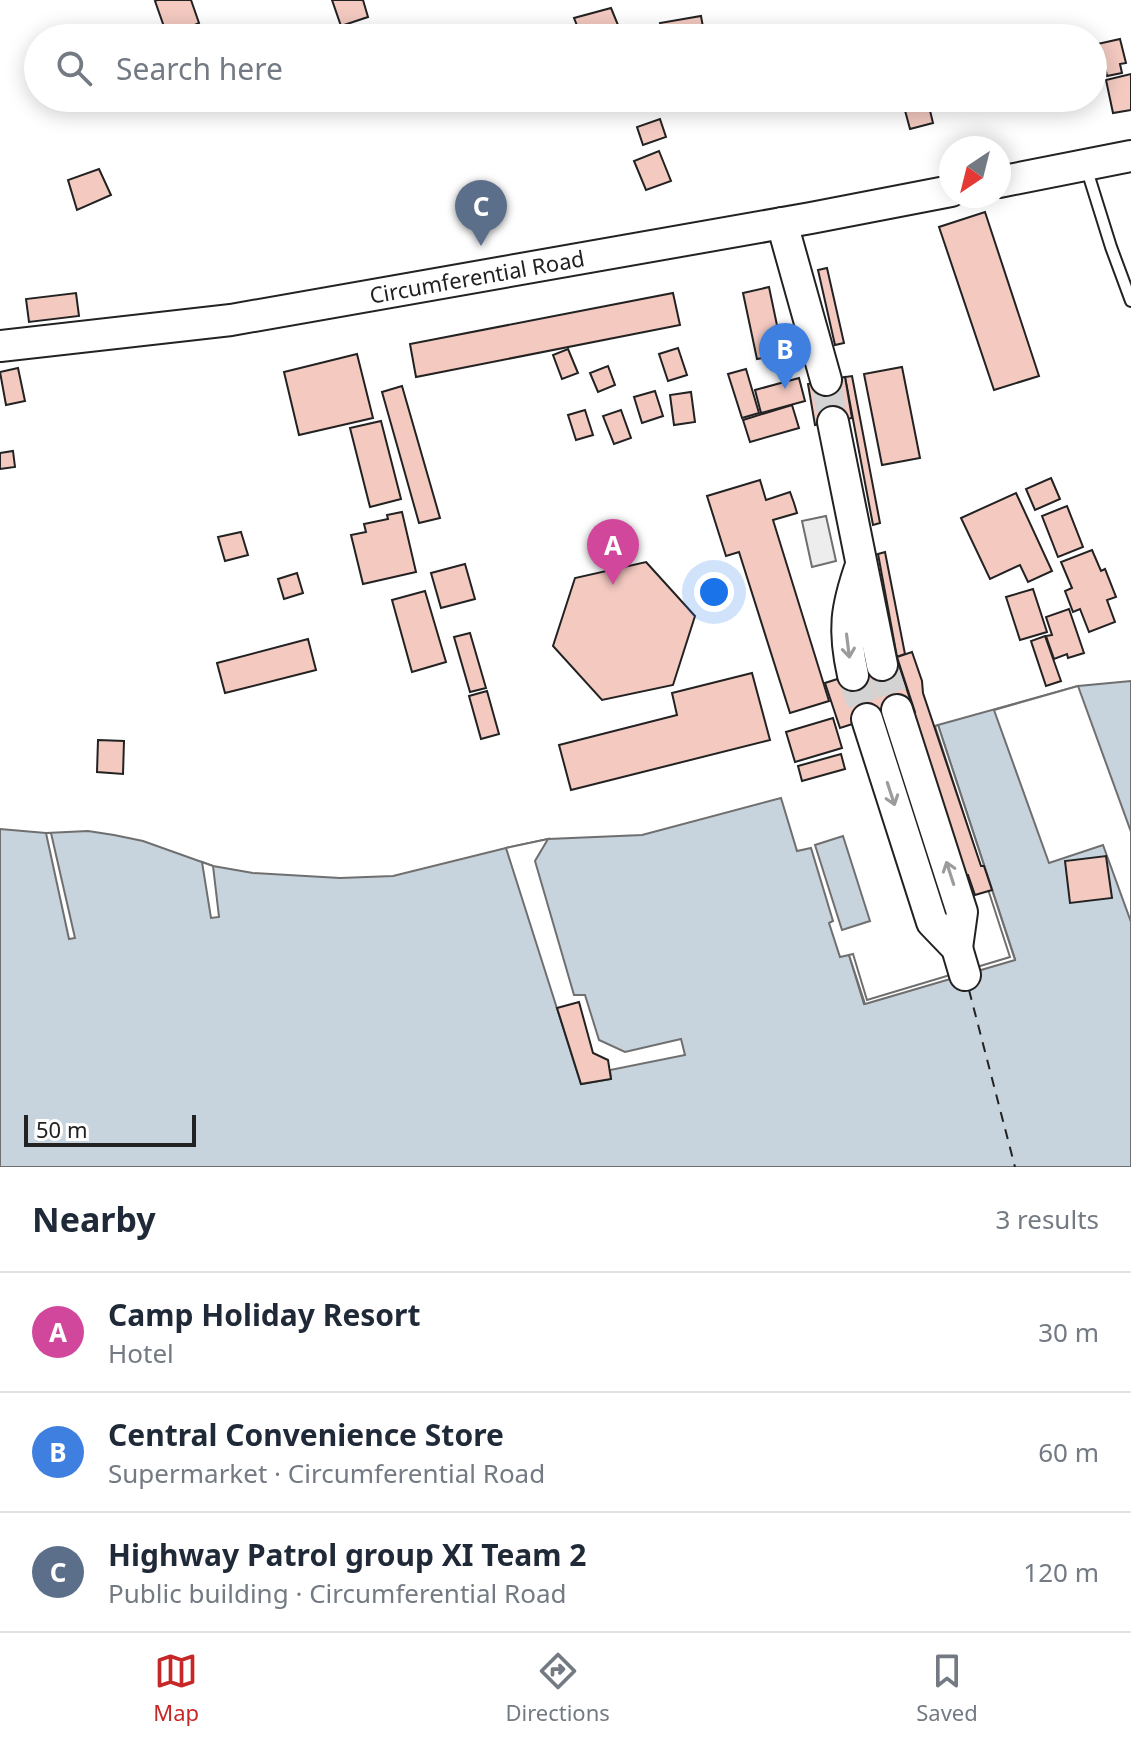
<!DOCTYPE html>
<html lang="en">
<head>
<meta charset="utf-8">
<style>
	body { margin:0; font-family:"Noto Sans",sans-serif; background:#f2f2f3; color:#1f2937 }
	.compass { position:absolute; left:939px; top:136px; width:72px; height:72px; border-radius:50%; background:#fff; box-shadow:0 4px 20px #0003; rotate:215deg }
	.scale { position:absolute; left:24px; bottom:20px; width:172px; box-sizing:border-box; padding-left:8px; border:4px solid #222; border-top:0; font-size:22px; line-height:28px; white-space:nowrap; color:#222; -webkit-text-stroke:6px #fff; paint-order:stroke }
	.you { position:absolute; left:714px; top:592px; width:28px; height:28px; margin:-20px; border:6px solid #fff; border-radius:50%; background:#1a73e8; box-shadow:0 0 0 12px #1a73e833 }
	.badge { display:grid; place-items:center; width:52px; height:52px; border-radius:50%; background:#c62828; color:#fff; font-size:26px; font-weight:700 }
	.pin { position:absolute; translate:-50% -66px; filter:drop-shadow(0 2px 4px #0008) }
	.pin::after { content:''; position:absolute; top:42px; width:28px; height:24px; background:inherit; clip-path:polygon(0 0,100% 0,50% 100%) }
	.list { margin:0; padding:0; list-style:none }
	h2 { display:flex; justify-content:space-between; align-items:center; height:104px; margin:0; padding:0 32px; font-size:34px }
	h2 small { font-size:26px; font-weight:400; color:#747a83 }
	.list li { display:grid; grid-template-columns:52px 1fr auto; gap:24px; align-items:center; box-sizing:border-box; height:120px; padding:0 32px; border-top:2px solid #e0e1e3 }
	.list b { display:block; font-size:30px; white-space:nowrap }
	.list p { margin:0; font-size:26px; white-space:nowrap; color:#747a83 }
	.list em { font-size:26px; font-style:normal; color:#747a83 }
	.icon { flex:none; width:44px; height:44px; fill:none; stroke:currentColor; stroke-width:2; stroke-linecap:round; stroke-linejoin:round }
	.map { position:relative; flex:none; width:1131px; height:1167px; overflow:hidden }
	.search { position:absolute; background:#fff; box-shadow:0 4px 20px #0003; left:24px; right:24px; top:24px; height:88px; display:flex; align-items:center; gap:20px; box-sizing:border-box; padding:0 28px; border-radius:44px; color:#747a83; font-size:30px }
	.sheet { height:464px; background:#fff }
	nav { display:flex; justify-content:space-around; align-items:center; box-sizing:border-box; height:112px; border-top:2px solid #e0e1e3; background:#fff; font-size:22px; color:#747a83 }
	nav a { display:grid; justify-items:center; gap:4px }
	nav .on { color:#c62828 }
	.map>svg:first-child { display:block }
	.parking { fill:#ededed; stroke:#6f6f6f; stroke-width:2 }
	.water { fill:#c7d3dd; stroke:#6f6f6f; stroke-width:2 }
	.pier { fill:#fff; stroke:#6f6f6f; stroke-width:2 }
	.lines { fill:none; stroke-linecap:round; stroke-linejoin:round }
	.ferry { stroke:#222; stroke-width:2; stroke-dasharray:10 8; stroke-linecap:butt }
	.building { fill:#f3c9c0; stroke:#222; stroke-width:2 }
	.secondary-tunnel { stroke:#d3d3d3; stroke-width:30; stroke-dasharray:30 15; stroke-linecap:butt }
	.lane-casing { stroke:#222; stroke-width:14 }
	.secondary-casing { stroke:#222; stroke-width:34 }
	.lane { stroke:#fff; stroke-width:10 }
	.secondary { stroke:#fff; stroke-width:30 }
	.oneway { stroke:#9c9c9c }
	.labels { text-anchor:middle; stroke-width:6; stroke-linejoin:round; paint-order:stroke }
	.street-label { font-size:22px; fill:#222; stroke:#fff }
</style>
</head>
<body>
<div class="map">
<svg width="1131" height="1167" viewBox="0 0 1131 1167">
	<rect width="100%" height="100%" fill="#fff"/>
	<path class="parking" d="M826 516 836 561 812 567 802 521Z"/>
	<g class="water">
		<path d="M1131 681V1167H0V829L46 833 88 831 114 835 143 841 213 866 253 873 340 878 393 876 506 848 548 839 642 835 781 798 797 851 811 848 833 921 829 923 840 957 849 955 864 1004 1015 959 938 725 1078 686Z"/>
		<path d="M843 836 870 921 842 930 815 845Z"/>
	</g>
	<g class="pier">
		<path d="M1078 686 1131 832V922L1103 845 1049 863 994 710Z"/>
		<path d="M938 725 1015 960 865 1004 849 955 853 954 867 1000 1010 957 935 726Z"/>
		<path d="M46 833H51L75 938 69 939Z"/>
		<path d="M548 839 535 861 574 995H585L599 1040 625 1052 681 1039 685 1055 610 1070 611 1079 581 1084 506 848Z"/>
		<path d="M202 862 213 866 219 917 211 918Z"/>
	</g>
	<g class="lines">
		<path class="ferry" d="M969 990 1015 1167"/>
	</g>
	<g class="building">
		<path d="M157 0H191L199 23 168 38 155 1Z"/>
		<path d="M332 0H363L368 17 341 26Z"/>
		<path d="M611 8 618 25 610 27 612 37 582 38 574 18Z"/>
		<path d="M701 16 705 38H661H662L660 23Z"/>
		<path d="M1120 39 1126 63 1120 64 1122 73 1107 76 1105 67 1094 69 1093 45Z"/>
		<path d="M1131 74V110L1113 113 1106 80Z"/>
		<path d="M927 98 933 123 910 129 903 103Z"/>
		<path d="M660 119 666 137 643 145 637 127Z"/>
		<path d="M659 151 671 181 646 190 634 161Z"/>
		<path d="M99 169 111 195 77 210 68 180Z"/>
		<path d="M985 212 1039 376 994 390 939 227Z"/>
		<path d="M827 268 844 343 835 345 818 270Z"/>
		<path d="M769 287 783 354 757 359 743 293Z"/>
		<path d="M76 293 79 316 29 322 26 299Z"/>
		<path d="M673 293 680 325 416 377 410 344Z"/>
		<path d="M678 348 687 375 668 381 659 354Z"/>
		<path d="M568 349 578 373 562 379 553 355Z"/>
		<path d="M357 354 373 418 299 435 284 372Z"/>
		<path d="M608 366 615 385 598 392 590 373Z"/>
		<path d="M902 367 920 458 882 465 864 374Z"/>
		<path d="M18 368 25 401 6 405 0 372Z"/>
		<path d="M746 369 759 413 742 418 728 374Z"/>
		<path d="M852 376 880 523 873 525 845 377Z"/>
		<path d="M845 377 852 418 815 425 808 384Z"/>
		<path d="M799 378 805 401 761 413 755 390Z"/>
		<path d="M402 386 440 518 419 523 382 392Z"/>
		<path d="M655 391 663 416 642 423 634 397Z"/>
		<path d="M691 392 695 422 674 425 670 395Z"/>
		<path d="M792 405 799 428 750 442 743 420Z"/>
		<path d="M585 410 593 435 576 440 568 415Z"/>
		<path d="M621 410 631 438 614 444 603 416Z"/>
		<path d="M381 421 401 499 370 507 350 428Z"/>
		<path d="M13 451 15 467 0 469V453Z"/>
		<path d="M1051 478 1060 499 1035 510 1026 489Z"/>
		<path d="M760 480 766 500 790 492 794 503 797 513 773 520 829 701 790 713 739 552 726 556 707 496Z"/>
		<path d="M1016 493 1052 571 1028 582 1020 565 990 579 961 518Z"/>
		<path d="M1067 506 1083 547 1058 557 1042 516Z"/>
		<path d="M402 512 416 572 363 584 351 535 366 532 364 524 388 519 387 515Z"/>
		<path d="M241 532 248 555 225 561 218 537Z"/>
		<path d="M1092 550 1101 571 1105 569 1116 597 1107 600 1115 622 1089 632 1080 609 1073 612 1065 591 1072 588 1061 562Z"/>
		<path d="M885 552 905 654 897 657 878 554Z"/>
		<path d="M646 562 695 616 673 685 602 700 553 646 575 578Z"/>
		<path d="M465 564 475 599 441 608 431 573Z"/>
		<path d="M297 573 303 593 284 599 278 579Z"/>
		<path d="M1033 589 1047 632 1020 640 1006 597Z"/>
		<path d="M425 591 446 662 412 672 392 600Z"/>
		<path d="M1069 609 1084 653 1068 658 1067 654 1054 659 1046 636 1052 635 1046 617Z"/>
		<path d="M470 633 486 688 470 692 454 637Z"/>
		<path d="M1045 636 1061 681 1046 686 1031 641Z"/>
		<path d="M308 639 316 670 225 693 217 663Z"/>
		<path d="M912 652 922 681 923 693 981 866H984L992 890 975 895 968 875H965L912 713 915 712 897 657Z"/>
		<path d="M897 660 912 705 840 728 825 683Z"/>
		<path d="M752 673 770 740 571 790 559 745 677 715 672 693Z"/>
		<path d="M487 691 499 734 481 739 469 696Z"/>
		<path d="M833 718 842 748 795 762 786 732Z"/>
		<path d="M98 740 124 741 123 774 97 772Z"/>
		<path d="M841 754 845 769 802 781 798 766Z"/>
		<path d="M1106 856 1112 898 1070 903 1065 861Z"/>
		<path d="M579 1002 593 1053 608 1060 611 1079 581 1084 557 1008Z"/>
	</g>
	<g class="lines">
		<g class="secondary-tunnel">
			<path d="M826 380 833 422"/>
			<path d="M882 665 897 710"/>
			<path d="M853 675 867 719"/>
		</g>
		<defs>
			<path id="lane" d="M1086 167 1111 247 1131 301"/>
			<g id="secondary">
				<path d="M999 182 1131 156"/>
				<path d="M782 223 826 380"/>
				<path d="M0 346 231 320 811 218 951 191"/>
				<path d="M833 422 882 665"/>
				<path d="M853 675C843 630 846 608 861 565"/>
				<path d="M897 710 962 912 957 948"/>
				<path d="M867 719 932 922 957 948 965 975"/>
			</g>
		</defs>
		<use href="#lane" class="lane-casing"/>
		<use href="#secondary" class="secondary-casing"/>
		<use href="#lane" class="lane"/>
		<use href="#secondary" class="secondary"/>
	</g>
	<defs><path id="oneway-shaft" d="M-6 0H5M1.5-3L5.5 0L1.5 3" fill="none" stroke-width="1.6" stroke-linecap="round" stroke-linejoin="round" transform="scale(2)"/></defs>
	<g class="oneway">
		<use href="#oneway-shaft" transform="translate(848 646) rotate(83)"/>
		<use href="#oneway-shaft" transform="translate(891 794) rotate(72)"/>
		<use href="#oneway-shaft" transform="translate(950 873) rotate(-108)"/>
	</g>
	<g class="labels">
		<g class="street-label">
			<text transform="translate(477 277) rotate(-10)" y="8">Circumferential Road</text>
		</g>
	</g>
</svg>
<svg class="compass" viewBox="-18 -18 36 36"><path d="M0-13l5 13h-10z" fill="#e53935"/><path d="M0 13l5-13h-10z" fill="#747a83"/></svg>
<div class="scale">50 m</div>
<div class="you"></div>
<div class="pin badge" style="left:613px;top:585px;background:#d1479c">A</div>
<div class="pin badge" style="left:785px;top:389px;background:#3f7fe0">B</div>
<div class="pin badge" style="left:481px;top:246px;background:#5c6f8a">C</div>
<div class="search"><svg class="icon" aria-label="search" viewBox="0 0 24 24"><circle cx="10" cy="10" r="6"/><path d="M15 15l6 6"/></svg>Search here</div>
</div>
<section class="sheet">
<h2>Nearby<small>3 results</small></h2>
<ul class="list">
<li><span class="badge" style="background:#d1479c">A</span><div><b>Camp Holiday Resort</b><p>Hotel</p></div><em>30 m</em></li>
<li><span class="badge" style="background:#3f7fe0">B</span><div><b>Central Convenience Store</b><p>Supermarket · Circumferential Road</p></div><em>60 m</em></li>
<li><span class="badge" style="background:#5c6f8a">C</span><div><b>Highway Patrol group XI Team 2</b><p>Public building · Circumferential Road</p></div><em>120 m</em></li>
</ul>
</section>
<nav>
<a class="on"><svg class="icon" aria-label="map" viewBox="0 0 24 24"><path d="M3 6l6-2 6 2 6-2v14l-6 2-6-2-6 2zM9 4v14M15 6v14"/></svg>Map</a>
<a><svg class="icon" aria-label="directions" viewBox="0 0 24 24"><path d="M12 3l9 9-9 9-9-9zM9 14v-3h6M13 9l2 2-2 2"/></svg>Directions</a>
<a><svg class="icon" aria-label="saved" viewBox="0 0 24 24"><path d="M7 4h10v16l-5-4-5 4z"/></svg>Saved</a>
</nav>
</body>
</html>
